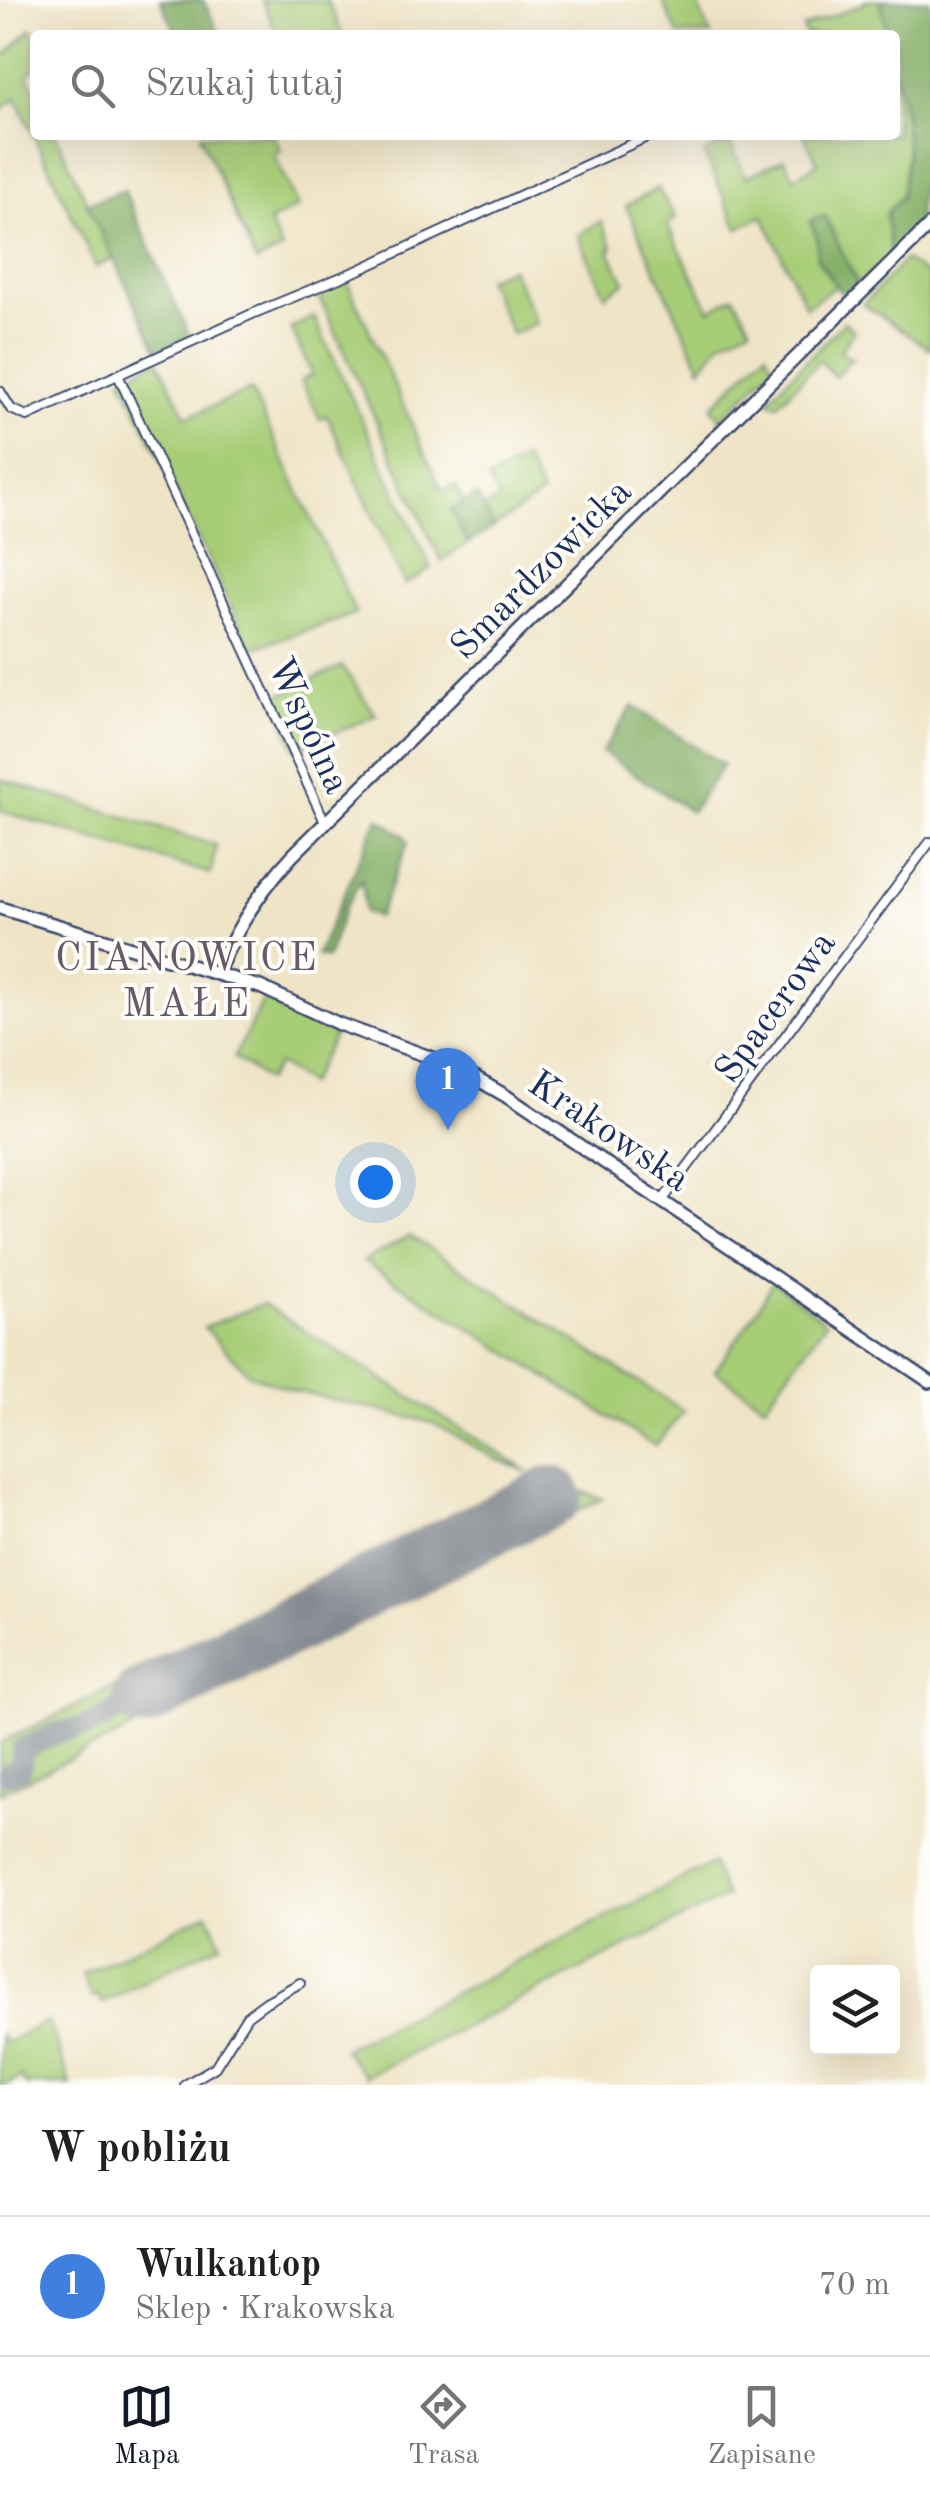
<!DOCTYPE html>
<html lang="pl">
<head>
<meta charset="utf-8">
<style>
	body { margin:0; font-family:"Old Standard TT",serif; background:#f2f2f2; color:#202124 }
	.controls { position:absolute; right:30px; bottom:30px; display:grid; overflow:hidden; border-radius:10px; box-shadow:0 10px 40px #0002 }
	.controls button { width:90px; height:90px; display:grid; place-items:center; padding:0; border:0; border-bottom:2px solid #e0e0e0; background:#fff; color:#202124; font:50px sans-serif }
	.you { position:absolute; left:375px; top:1182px; width:35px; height:35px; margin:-25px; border:8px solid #fff; border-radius:50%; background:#1a73e8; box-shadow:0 0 0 15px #1a73e833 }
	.badge { display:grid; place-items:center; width:65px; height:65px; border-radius:50%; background:#111827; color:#fff; font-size:32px; font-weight:700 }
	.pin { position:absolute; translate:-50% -82px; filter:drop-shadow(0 2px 5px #0008) }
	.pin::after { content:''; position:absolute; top:52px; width:35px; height:30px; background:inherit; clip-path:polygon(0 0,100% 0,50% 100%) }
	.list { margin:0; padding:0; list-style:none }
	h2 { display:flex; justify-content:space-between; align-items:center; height:130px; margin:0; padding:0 40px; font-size:42px }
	h2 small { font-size:32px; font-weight:400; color:#757577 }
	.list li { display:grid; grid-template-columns:65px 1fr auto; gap:30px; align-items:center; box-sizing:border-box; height:140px; padding:0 40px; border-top:2px solid #e0e0e0 }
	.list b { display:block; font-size:38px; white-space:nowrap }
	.list p { margin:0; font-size:32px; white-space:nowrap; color:#757577 }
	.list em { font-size:32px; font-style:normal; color:#757577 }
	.icon { flex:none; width:55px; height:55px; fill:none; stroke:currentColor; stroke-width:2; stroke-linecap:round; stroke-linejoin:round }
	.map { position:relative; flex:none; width:930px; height:2085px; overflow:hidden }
	.search { position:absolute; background:#fff; box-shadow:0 10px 40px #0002; left:30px; right:30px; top:30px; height:110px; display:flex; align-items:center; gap:25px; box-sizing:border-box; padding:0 35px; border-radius:10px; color:#757577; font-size:38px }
	.sheet { height:270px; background:#fff }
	nav { display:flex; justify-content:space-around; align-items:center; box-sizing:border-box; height:140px; border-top:2px solid #e0e0e0; background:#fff; font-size:28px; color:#757577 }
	nav a { display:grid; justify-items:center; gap:5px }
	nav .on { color:#111827 }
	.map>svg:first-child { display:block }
	.green { fill:#a7cd77; stroke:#617e6a; stroke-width:2.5 }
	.forest { fill:#85b068; stroke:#507063; stroke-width:2.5 }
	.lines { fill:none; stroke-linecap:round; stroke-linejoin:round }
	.taxiway { stroke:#858a92; stroke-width:22 }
	.runway { stroke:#858a92; stroke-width:60 }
	.street-casing { stroke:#3b4a6e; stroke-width:12 }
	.secondary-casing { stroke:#3b4a6e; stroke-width:16 }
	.street { stroke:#fff; stroke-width:8 }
	.secondary { stroke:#fff; stroke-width:11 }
	.labels { text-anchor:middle; stroke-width:8; stroke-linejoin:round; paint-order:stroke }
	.street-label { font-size:38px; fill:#1b2f5e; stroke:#fdfcf7 }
	.neighbourhood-label { font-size:40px; letter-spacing:2.5px; fill:#665969; stroke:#fdfcf7 }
</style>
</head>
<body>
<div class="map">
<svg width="930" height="2085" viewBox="0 0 930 2085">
	<rect width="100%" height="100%" fill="#fdfcf7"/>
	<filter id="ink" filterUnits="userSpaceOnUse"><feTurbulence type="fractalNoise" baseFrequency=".01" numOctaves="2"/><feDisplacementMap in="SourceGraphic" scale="20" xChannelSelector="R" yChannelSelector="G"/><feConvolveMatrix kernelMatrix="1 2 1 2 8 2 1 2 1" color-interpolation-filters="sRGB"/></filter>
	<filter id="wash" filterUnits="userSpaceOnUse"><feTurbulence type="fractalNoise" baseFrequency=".0048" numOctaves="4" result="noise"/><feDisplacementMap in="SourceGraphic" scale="40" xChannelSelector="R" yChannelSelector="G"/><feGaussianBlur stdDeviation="2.25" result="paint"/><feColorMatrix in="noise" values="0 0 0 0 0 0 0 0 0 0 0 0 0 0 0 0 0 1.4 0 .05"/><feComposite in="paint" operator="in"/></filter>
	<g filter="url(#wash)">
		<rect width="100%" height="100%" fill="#efe4c6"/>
		<g class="green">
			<path d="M262 0H327L343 35H278Z"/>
			<path d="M662 0H695L711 35H678Z"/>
			<path d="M865 0H880L888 35H806L803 28 865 3Z"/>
			<path d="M31 29 35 35V67L28 76 35 89V135H56L113 259 96 267 16 98 0 111V60Z"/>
			<path d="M895 67C903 103 914 160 901 195 899 202 891 208 886 214L891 257 858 285 825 216 811 221 817 238V258L836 286 806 307 763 216 738 228 704 153 729 142 746 177 784 159 794 177 818 163 804 135H895Z"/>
			<path d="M200 135H273L281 150 274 155 298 207 269 222 282 250 256 262Z"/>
			<path d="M658 188 676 218 667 224 710 310 734 296 751 327 721 342 701 368 626 206Z"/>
			<path d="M601 221 613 248 609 251 625 282 605 295 578 235Z"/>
			<path d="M905 260 930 277V349L863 304Z"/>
			<path d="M511 268 537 323 512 334 486 279Z"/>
			<path d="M346 279 442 491 456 485 464 503 451 511 468 543 441 561 317 292Z"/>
			<path d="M314 317 431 568 405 585 327 416 320 419 301 381 312 374 291 328Z"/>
			<path d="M844 322 854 331 840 351 852 358 835 377 820 360 777 405 768 399Z"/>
			<path d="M766 352 774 366 721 420 712 407Z"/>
			<path d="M158 360 187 417 251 390 356 614 251 649 122 378Z"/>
			<path d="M524 459 542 494 494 527 484 508 499 499 489 480Z"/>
			<path d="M342 666 376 715 296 750 274 697Z"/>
			<path d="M0 779 216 845 211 874 0 811Z"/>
			<path d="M265 998 335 1034 309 1084 278 1064 267 1081 234 1057Z"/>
			<path d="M410 1236 684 1411 655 1446 363 1261Z"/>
			<path d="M773 1281 826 1322 765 1405 715 1371 755 1313Z"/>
			<path d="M263 1304 529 1472 496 1459 433 1423 288 1389 249 1374 204 1327Z"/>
			<path d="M541 1477 602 1499 0 1793V1743Z"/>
			<path d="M712 1864 726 1897 366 2076 343 2049Z"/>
			<path d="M208 1913 221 1943 102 2003 98 1995 92 1998 82 1974Z"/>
			<path d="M48 2021 71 2085H26L21 2077 7 2085H0V2033L5 2043Z"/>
		</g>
		<g class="forest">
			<path d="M160 0H203L220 35H178Z"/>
			<path d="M880 0H930V168L921 184 917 231 891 257 886 214 901 197 907 156 904 108 895 67V35H888Z"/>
			<path d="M124 190 190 337 158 351 87 204Z"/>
			<path d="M825 216 858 285 841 293 817 258V238L810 221Z"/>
			<path d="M477 495 494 527 468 543 451 510Z"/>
			<path d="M633 706 723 765 691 812 602 752Z"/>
			<path d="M378 818 404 835 408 843 378 917 365 913 362 879 345 907 327 958 317 955Z"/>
		</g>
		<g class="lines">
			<path class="taxiway" d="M8 1774 21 1768 23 1749 56 1733 87 1727 143 1698"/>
			<path class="runway" d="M143 1698 552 1496"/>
		</g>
	</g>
	<g filter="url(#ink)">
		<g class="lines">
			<defs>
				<g id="street">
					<path d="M118 375 325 822"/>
					<path d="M0 391 11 409 27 416 252 314 361 269 651 135"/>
					<path d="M662 1201 930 842"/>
					<path d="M185 2085 215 2067 247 2016 266 2002 300 1983"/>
				</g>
				<g id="secondary">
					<path d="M0 908 260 987 339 1024 454 1066 506 1096 930 1382"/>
					<path d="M217 973C236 929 260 890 293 855L930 225"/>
				</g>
			</defs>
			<use href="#street" class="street-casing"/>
			<use href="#secondary" class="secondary-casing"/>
			<use href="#street" class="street"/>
			<use href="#secondary" class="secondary"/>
		</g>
	</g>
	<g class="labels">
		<g class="street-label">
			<text transform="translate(540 568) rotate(-45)" y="13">Smardzowicka</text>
			<text transform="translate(310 725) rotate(65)" y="13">Wspólna</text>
			<text transform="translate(774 1006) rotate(-54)" y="13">Spacerowa</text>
			<text transform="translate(610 1130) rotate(34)" y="13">Krakowska</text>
		</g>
		<g class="neighbourhood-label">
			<text x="187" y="970">CIANOWICE<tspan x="187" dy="46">MAŁE</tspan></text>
		</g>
	</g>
</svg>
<div class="controls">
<button><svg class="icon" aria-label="layers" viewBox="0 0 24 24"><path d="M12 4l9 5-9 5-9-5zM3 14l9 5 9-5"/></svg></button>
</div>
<div class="you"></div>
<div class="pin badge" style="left:448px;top:1130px;background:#3f7fe0">1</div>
<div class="search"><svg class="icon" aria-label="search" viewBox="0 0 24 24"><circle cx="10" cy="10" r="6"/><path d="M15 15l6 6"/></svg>Szukaj tutaj</div>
</div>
<section class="sheet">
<h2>W pobliżu<small></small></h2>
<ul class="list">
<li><span class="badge" style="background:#3f7fe0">1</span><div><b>Wulkantop</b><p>Sklep · Krakowska</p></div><em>70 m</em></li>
</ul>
</section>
<nav>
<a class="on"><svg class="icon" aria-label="map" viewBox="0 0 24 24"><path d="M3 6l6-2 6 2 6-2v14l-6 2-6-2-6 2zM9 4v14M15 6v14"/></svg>Mapa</a>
<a><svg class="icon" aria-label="directions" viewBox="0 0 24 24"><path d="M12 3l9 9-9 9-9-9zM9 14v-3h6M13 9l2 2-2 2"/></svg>Trasa</a>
<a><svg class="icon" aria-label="saved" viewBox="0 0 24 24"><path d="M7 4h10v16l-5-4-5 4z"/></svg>Zapisane</a>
</nav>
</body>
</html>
